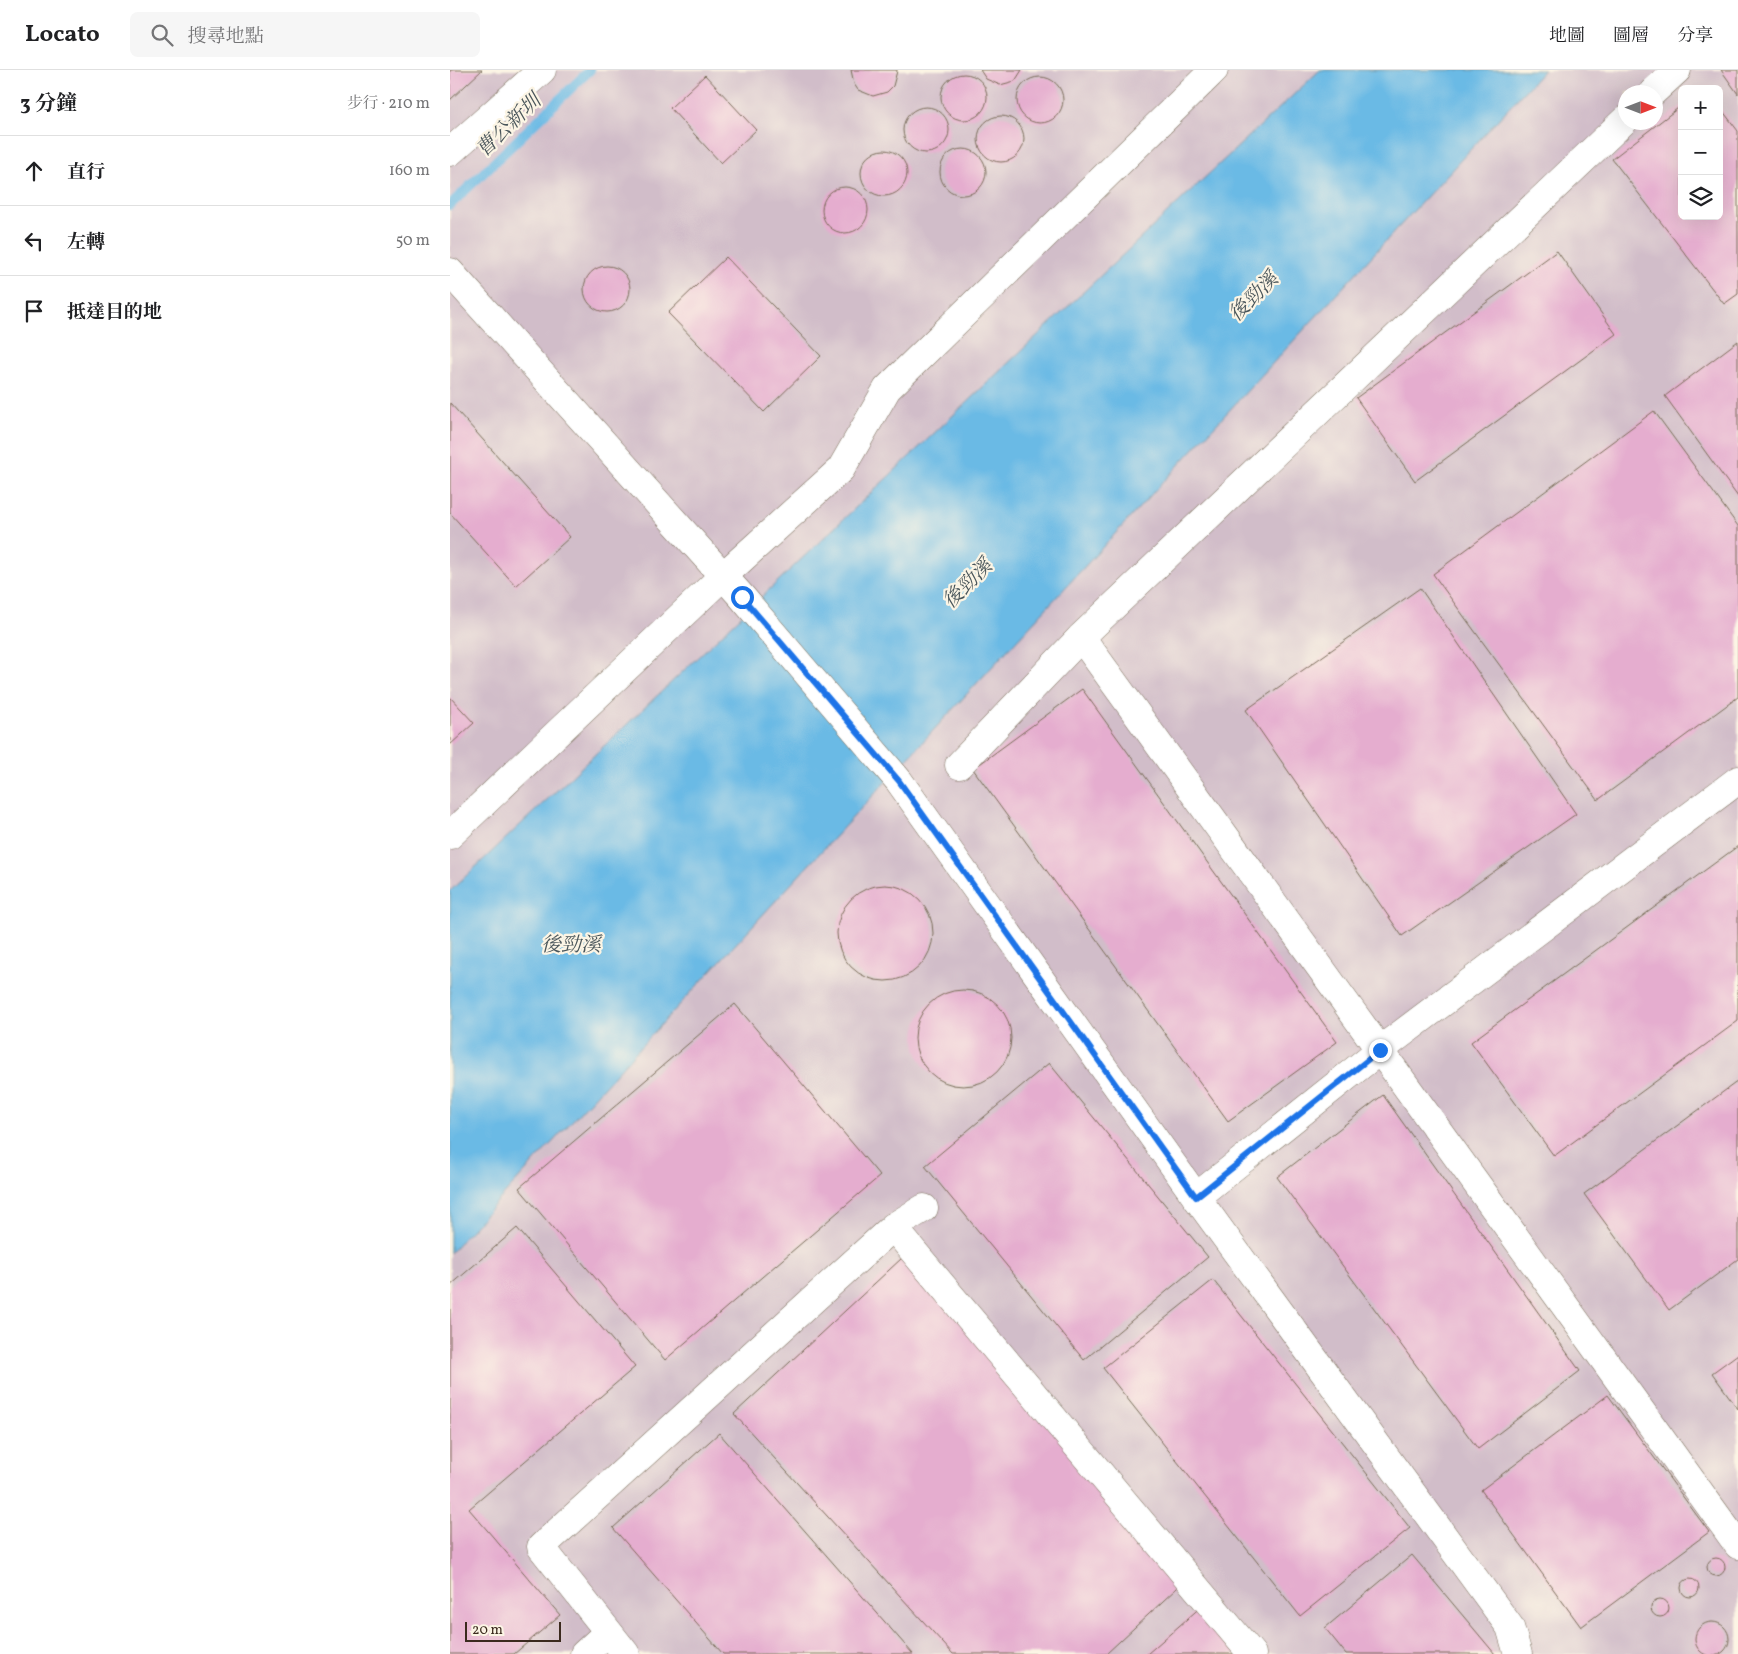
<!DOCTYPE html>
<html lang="zh-TW">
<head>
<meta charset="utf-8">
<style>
	body { margin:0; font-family:Vollkorn,"Noto Serif TC",serif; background:#f6f6f6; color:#202124 }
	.controls { position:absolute; right:15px; top:15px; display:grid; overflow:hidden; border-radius:8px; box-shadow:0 5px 20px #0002 }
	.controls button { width:45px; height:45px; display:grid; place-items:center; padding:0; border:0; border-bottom:1px solid #e0e0e0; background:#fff; color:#202124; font:25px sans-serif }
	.compass { position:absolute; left:1168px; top:15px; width:45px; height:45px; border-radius:50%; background:#fff; box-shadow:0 5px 20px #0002; rotate:90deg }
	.scale { position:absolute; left:15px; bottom:12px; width:96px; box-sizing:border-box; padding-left:5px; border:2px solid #3b2a1e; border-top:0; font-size:14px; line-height:18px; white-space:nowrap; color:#3b2a1e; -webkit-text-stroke:4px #fcf5e5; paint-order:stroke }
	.stop { position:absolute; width:15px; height:15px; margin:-11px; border:4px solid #1a73e8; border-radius:50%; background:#fff }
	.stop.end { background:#1a73e8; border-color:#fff; box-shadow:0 1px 5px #0008 }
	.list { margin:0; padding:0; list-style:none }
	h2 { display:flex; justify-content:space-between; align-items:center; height:65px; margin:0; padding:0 20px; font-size:21px }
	h2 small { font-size:16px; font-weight:400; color:#757577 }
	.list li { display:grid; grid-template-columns:32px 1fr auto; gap:15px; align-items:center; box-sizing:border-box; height:70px; padding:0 20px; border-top:1px solid #e0e0e0 }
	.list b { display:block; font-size:19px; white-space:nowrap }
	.list em { font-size:16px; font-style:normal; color:#757577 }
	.icon { flex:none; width:28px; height:28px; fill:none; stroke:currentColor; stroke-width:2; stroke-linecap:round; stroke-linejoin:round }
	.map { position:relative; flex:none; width:1288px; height:1584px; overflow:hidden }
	header { display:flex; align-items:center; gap:30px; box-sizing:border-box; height:70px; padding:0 25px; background:#fff; border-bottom:1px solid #e0e0e0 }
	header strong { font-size:24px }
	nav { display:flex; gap:28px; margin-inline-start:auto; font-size:18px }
	.search { width:350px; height:45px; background:#f6f6f6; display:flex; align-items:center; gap:12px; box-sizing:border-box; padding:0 18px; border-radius:8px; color:#757577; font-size:19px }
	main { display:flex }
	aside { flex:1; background:#fff }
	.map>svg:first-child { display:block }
	.industrial { fill:#d1bdc9; fill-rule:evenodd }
	.water { fill:#6abae5; stroke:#527282 }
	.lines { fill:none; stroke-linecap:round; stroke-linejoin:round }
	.stream { stroke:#6abae5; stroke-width:10 }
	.building { fill:#e5adcf }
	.minor-casing { stroke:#786b57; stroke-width:29 }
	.minor { stroke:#fff; stroke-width:28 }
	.route { stroke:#1a73e8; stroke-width:6 }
	.labels { text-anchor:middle; stroke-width:4.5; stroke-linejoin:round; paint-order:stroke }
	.water-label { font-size:20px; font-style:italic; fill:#49555a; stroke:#fcf5e5 }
</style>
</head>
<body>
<header>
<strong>Locato</strong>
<div class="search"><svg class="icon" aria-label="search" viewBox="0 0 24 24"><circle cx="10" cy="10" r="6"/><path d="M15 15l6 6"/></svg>搜尋地點</div>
<nav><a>地圖</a><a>圖層</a><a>分享</a></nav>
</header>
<main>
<aside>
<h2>3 分鐘<small>步行 · 210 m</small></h2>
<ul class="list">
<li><svg class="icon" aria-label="ahead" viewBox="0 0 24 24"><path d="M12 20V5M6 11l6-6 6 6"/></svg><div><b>直行</b></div><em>160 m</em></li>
<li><svg class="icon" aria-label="left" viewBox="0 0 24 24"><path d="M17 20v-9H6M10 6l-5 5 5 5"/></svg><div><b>左轉</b></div><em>50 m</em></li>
<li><svg class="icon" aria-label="arrive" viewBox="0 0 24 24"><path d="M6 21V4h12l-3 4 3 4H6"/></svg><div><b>抵達目的地</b></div></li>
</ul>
</aside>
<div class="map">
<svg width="1288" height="1584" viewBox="0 0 1288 1584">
	<rect width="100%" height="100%" fill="#fcf5e5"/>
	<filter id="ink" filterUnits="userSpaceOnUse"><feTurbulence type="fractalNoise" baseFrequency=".02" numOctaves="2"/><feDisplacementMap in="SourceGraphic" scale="10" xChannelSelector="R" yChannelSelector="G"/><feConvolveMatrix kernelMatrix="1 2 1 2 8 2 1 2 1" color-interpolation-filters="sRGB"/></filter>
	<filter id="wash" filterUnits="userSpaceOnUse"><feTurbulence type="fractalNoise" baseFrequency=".0096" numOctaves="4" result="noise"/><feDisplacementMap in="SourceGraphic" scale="20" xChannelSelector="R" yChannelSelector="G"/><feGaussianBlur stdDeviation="1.12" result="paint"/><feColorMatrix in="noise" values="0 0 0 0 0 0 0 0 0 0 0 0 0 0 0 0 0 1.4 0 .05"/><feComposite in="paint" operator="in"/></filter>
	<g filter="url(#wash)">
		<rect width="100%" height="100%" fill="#eae3c1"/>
		<path class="industrial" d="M0 0H1288V1584H0ZM1232 19H1269V146H1232ZM1176 22H1206V52H1176Z"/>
		<path class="water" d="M870 0H1094L0 1183V821C291 548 578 272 870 0Z"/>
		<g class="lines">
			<path class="stream" d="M0 135 140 0"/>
		</g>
		<g id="blocks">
			<g class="building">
				<path d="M0 0H32L0 30Z"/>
				<path d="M401 0H447V1L443 16 437 22 423 26 408 20 404 14Z"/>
				<path d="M530 0H572L565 11 550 15 536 9Z"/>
				<path d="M1271 0H1288V24Z"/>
				<circle cx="514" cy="27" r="23"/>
				<path d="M255 5 306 60 271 93 220 38Z"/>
				<circle cx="590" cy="30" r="23"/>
				<path d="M1232 35V146H1269V36L1288 61V224L1274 234 1162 89Z"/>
				<circle cx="476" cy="60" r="23"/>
				<circle cx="551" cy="69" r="23"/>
				<circle cx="513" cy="102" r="23"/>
				<circle cx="434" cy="103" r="23"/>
				<circle cx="395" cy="140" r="23"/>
				<path d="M1107 181 1166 264 965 411 906 328Z"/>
				<path d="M276 187 371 286 314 342 218 243Z"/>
				<circle cx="157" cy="219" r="23"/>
				<path d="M1288 271V427L1215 326Z"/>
				<path d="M0 333 120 467 66 516 0 443Z"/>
				<path d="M1204 341 1288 456V627L1148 730 983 504Z"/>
				<path d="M970 518 1126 744 952 866 796 640Z"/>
				<path d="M632 619 887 972 778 1051 523 699Z"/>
				<path d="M0 627 24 653 0 675Z"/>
				<path d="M1288 776V951L1104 1086 1021 972Z"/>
				<circle cx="435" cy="863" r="48"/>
				<circle cx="513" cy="968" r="48"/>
				<path d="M285 934 430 1106 215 1290 69 1118Z"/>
				<path d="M599 993 758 1187 634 1290 475 1096Z"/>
				<path d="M1288 1011V1189L1219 1240 1134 1124Z"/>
				<path d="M933 1025 1130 1301 1028 1379 827 1107Z"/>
				<path d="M67 1158 185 1297 19 1439 110 1545 64 1584H0V1216Z"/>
				<path d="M452 1188 741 1505 656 1584H503L284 1344Z"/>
				<path d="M763 1210 960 1458 850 1546 653 1298Z"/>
				<path d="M1288 1284V1339L1262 1303Z"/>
				<path d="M1158 1325 1259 1462 1131 1557 1031 1420Z"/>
				<path d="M269 1363 463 1584H273L163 1458Z"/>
				<path d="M962 1485 1045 1584H896L875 1558Z"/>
				<circle cx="1266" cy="1497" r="9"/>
				<circle cx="1240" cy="1518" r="9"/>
				<circle cx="1210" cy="1538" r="9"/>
				<path d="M753 1535 793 1584H697Z"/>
				<circle cx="1262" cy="1569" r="17"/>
			</g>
		</g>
	</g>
	<g filter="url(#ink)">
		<use href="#blocks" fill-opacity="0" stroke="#786b57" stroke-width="1"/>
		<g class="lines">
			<defs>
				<g id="minor">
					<path d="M1203 22 1227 0"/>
					<path d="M0 82 92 0"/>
					<path d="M0 202 292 527 449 711 746 1127 1060 1557 1068 1584"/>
					<path d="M631 567 1288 1475"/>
					<path d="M509 695 631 567 1176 49"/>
					<path d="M0 765 273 506 391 399 437 319 764 0"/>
					<path d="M746 1127 930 980 1288 710"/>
					<path d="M443 1157 802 1584"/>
					<path d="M134 1584 157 1563"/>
					<path d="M176 1584 91 1477 443 1157 474 1138"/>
				</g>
			</defs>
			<use href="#minor" class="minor-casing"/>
			<use href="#minor" class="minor"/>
		</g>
	</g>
	<g class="lines" filter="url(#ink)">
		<path class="route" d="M292 527 449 711 746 1127 930 980"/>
	</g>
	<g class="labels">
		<g class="water-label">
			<text transform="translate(58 55) rotate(-44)" y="7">曹公新圳</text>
			<text transform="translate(803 226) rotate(-45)" y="7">後勁溪</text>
			<text transform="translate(517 513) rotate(-45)" y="7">後勁溪</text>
			<text x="121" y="881">後勁溪</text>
		</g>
	</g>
</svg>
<div class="controls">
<button>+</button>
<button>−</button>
<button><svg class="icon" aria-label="layers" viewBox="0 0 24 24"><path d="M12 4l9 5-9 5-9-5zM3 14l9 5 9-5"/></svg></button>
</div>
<svg class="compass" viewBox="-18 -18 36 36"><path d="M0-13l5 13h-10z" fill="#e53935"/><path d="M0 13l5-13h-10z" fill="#757577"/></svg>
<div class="scale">20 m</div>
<div class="stop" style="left:292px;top:527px"></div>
<div class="stop end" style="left:930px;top:980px"></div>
</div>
</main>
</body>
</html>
